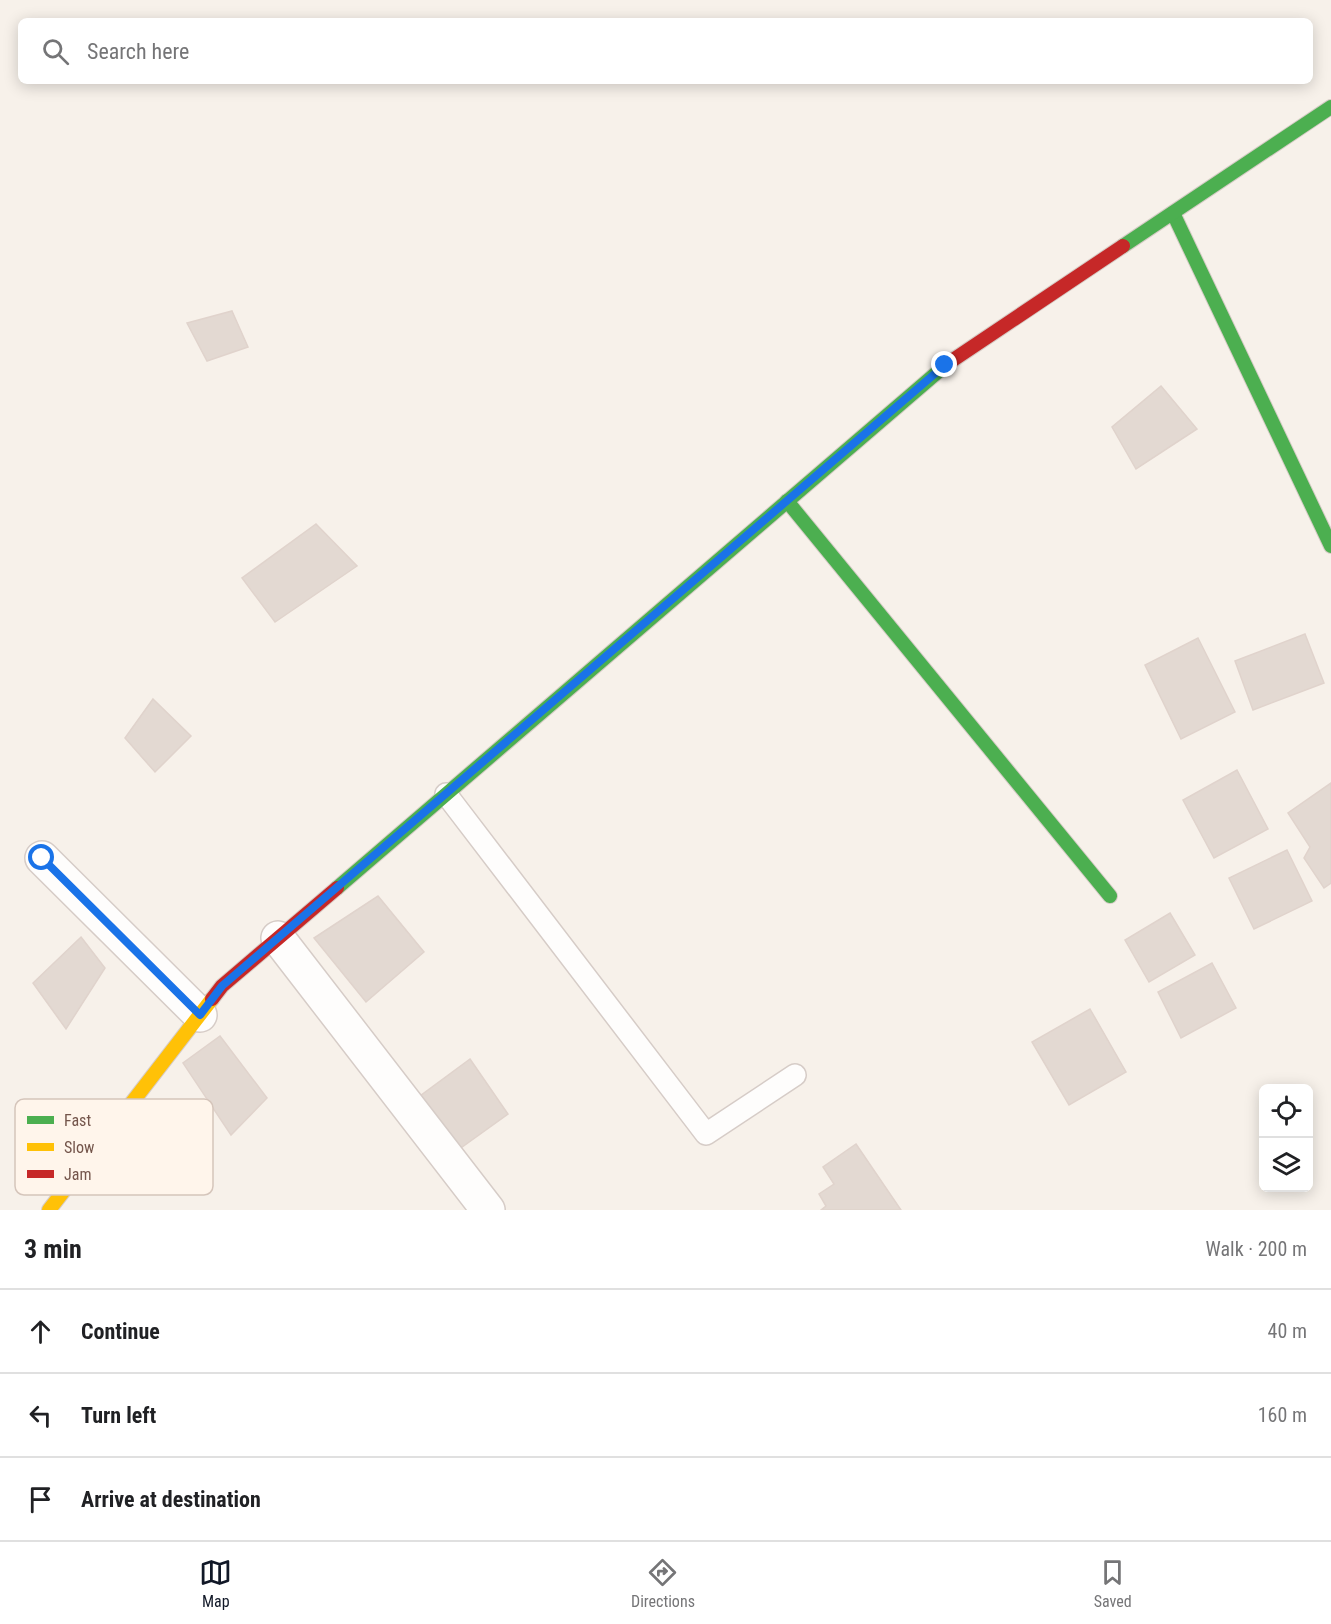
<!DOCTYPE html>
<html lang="en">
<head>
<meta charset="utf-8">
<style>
	body { margin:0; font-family:"Roboto Condensed",sans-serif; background:#f6f6f6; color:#202124 }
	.controls { position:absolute; right:18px; bottom:18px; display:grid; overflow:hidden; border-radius:9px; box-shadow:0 3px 15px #0003 }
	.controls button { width:54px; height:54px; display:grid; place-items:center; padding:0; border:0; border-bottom:2px solid #e0e0e0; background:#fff; color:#202124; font:30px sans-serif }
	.stop { position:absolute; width:18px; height:18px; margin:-14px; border:4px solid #1a73e8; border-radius:50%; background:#fff }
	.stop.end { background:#1a73e8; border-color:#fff; box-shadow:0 2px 6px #0008 }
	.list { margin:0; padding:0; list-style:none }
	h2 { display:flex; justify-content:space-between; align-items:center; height:78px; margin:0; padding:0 24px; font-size:26px }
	h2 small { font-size:20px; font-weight:400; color:#757577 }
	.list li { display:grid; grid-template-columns:39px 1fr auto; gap:18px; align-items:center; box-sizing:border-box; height:84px; padding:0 24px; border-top:2px solid #e0e0e0 }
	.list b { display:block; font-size:22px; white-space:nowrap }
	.list em { font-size:20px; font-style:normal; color:#757577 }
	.icon { flex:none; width:33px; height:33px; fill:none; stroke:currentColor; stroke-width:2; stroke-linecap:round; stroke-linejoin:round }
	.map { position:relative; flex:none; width:1331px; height:1210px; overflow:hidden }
	.search { position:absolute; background:#fff; box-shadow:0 3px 15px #0003; left:18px; right:18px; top:18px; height:66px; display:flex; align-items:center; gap:15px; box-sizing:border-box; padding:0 21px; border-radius:9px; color:#757577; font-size:22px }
	.sheet { height:330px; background:#fff }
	nav { display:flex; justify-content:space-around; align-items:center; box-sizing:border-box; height:84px; border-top:2px solid #e0e0e0; background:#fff; font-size:16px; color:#757577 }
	nav a { display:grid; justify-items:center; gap:3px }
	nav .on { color:#111827 }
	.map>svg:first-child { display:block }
	.building { fill:#e3d9d2; stroke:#e0d3cc; stroke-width:1.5 }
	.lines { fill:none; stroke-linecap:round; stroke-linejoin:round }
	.lane-casing { stroke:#d6ccc7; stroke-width:24 }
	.street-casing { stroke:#d6ccc7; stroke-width:36 }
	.fast-casing { stroke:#d6ccc6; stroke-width:16 }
	.slow-casing { stroke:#d6ccc6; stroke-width:16 }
	.jam-casing { stroke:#d6ccc6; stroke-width:16 }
	.lane { stroke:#fefdfc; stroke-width:21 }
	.street { stroke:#fefdfc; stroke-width:33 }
	.fast { stroke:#4caf50; stroke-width:14 }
	.slow { stroke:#ffc107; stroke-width:14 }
	.jam { stroke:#c62828; stroke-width:14 }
	.route { stroke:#1a73e8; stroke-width:8 }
	.key { fill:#fff5eb; stroke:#d5c5bb; stroke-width:1.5 }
	.key-label { font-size:16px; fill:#74554b }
</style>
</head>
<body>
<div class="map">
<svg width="1331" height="1210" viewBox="0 0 1331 1210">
	<rect width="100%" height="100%" fill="#f7f1ea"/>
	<g class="building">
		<path d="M232 311 248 347 207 361 187 323Z"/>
		<path d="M1161 386 1197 429 1136 469 1112 427Z"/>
		<path d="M316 524 357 566 275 622 242 578Z"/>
		<path d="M1305 634 1324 683 1253 710 1235 661Z"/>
		<path d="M1198 638 1235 712 1181 739 1145 665Z"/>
		<path d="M153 699 191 736 155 772 125 738Z"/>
		<path d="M1237 770 1268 829 1214 858 1183 800Z"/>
		<path d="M1331 783V883L1324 888 1304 858 1310 847 1288 813Z"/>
		<path d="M1287 850 1312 901 1254 929 1229 878Z"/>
		<path d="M378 896 424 952 366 1002 314 938Z"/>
		<path d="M1170 913 1195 955 1149 982 1125 940Z"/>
		<path d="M81 937 105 968 66 1029 33 983Z"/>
		<path d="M1212 963 1236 1008 1181 1038 1158 992Z"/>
		<path d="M1090 1009 1126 1072 1069 1105 1032 1042Z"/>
		<path d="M220 1036 267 1098 231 1135 183 1063Z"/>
		<path d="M470 1059 508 1114 458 1150 420 1096Z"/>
		<path d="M856 1144 901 1210H821L826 1206 819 1194 834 1184 823 1167Z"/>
	</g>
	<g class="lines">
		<defs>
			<path id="lane" d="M446 794 706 1134 795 1075"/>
			<g id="street">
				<path d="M42 858 200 1015"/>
				<path d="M278 938 488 1210"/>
			</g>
			<g id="fast">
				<path d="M1173 213 1331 546"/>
				<path d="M1123 246 1331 107"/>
				<path d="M787 501 1110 896"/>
				<path d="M337 888 947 364"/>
			</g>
			<path id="slow" d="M49 1210 212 999"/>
			<g id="jam">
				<path d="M947 364 1123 246"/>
				<path d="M212 999 222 986 337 888"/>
			</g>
		</defs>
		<use href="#lane" class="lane-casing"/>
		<use href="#street" class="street-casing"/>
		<use href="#fast" class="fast-casing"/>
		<use href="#slow" class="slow-casing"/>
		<use href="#jam" class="jam-casing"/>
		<use href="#lane" class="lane"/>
		<use href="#street" class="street"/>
		<use href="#fast" class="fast"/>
		<use href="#slow" class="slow"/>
		<use href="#jam" class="jam"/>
	</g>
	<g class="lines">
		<path class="route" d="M42 858 200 1015 222 986 945 365"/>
	</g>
	<rect x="15" y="1099" width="198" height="96" rx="9" class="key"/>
	<rect x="27" y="1116" width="27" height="8" fill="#4caf50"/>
	<rect x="27" y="1143" width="27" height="8" fill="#ffc107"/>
	<rect x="27" y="1170" width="27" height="8" fill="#c62828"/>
	<g class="key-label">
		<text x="64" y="1126">Fast</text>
		<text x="64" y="1153">Slow</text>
		<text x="64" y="1180">Jam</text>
	</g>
</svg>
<div class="controls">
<button><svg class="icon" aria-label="locate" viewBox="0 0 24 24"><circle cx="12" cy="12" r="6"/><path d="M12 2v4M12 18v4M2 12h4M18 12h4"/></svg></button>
<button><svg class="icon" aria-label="layers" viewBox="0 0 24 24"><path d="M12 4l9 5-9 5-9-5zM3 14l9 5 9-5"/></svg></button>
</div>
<div class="stop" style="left:42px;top:858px"></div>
<div class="stop end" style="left:945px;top:365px"></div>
<div class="search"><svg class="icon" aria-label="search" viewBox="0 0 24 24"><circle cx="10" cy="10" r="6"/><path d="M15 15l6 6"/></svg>Search here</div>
</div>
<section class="sheet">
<h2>3 min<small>Walk · 200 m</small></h2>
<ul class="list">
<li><svg class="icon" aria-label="ahead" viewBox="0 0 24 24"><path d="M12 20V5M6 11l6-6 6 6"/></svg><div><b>Continue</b></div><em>40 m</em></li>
<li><svg class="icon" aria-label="left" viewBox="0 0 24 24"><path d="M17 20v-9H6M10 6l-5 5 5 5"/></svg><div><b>Turn left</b></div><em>160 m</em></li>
<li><svg class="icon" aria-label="arrive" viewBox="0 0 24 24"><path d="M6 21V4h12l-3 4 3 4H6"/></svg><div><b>Arrive at destination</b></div></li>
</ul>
</section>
<nav>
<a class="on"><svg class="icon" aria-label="map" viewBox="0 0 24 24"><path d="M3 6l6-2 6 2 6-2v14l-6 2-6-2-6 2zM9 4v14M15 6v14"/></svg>Map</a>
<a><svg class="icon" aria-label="directions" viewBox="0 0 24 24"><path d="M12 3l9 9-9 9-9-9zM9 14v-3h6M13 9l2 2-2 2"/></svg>Directions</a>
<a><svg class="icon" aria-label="saved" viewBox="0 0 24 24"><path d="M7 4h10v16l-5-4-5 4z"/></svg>Saved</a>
</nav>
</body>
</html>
